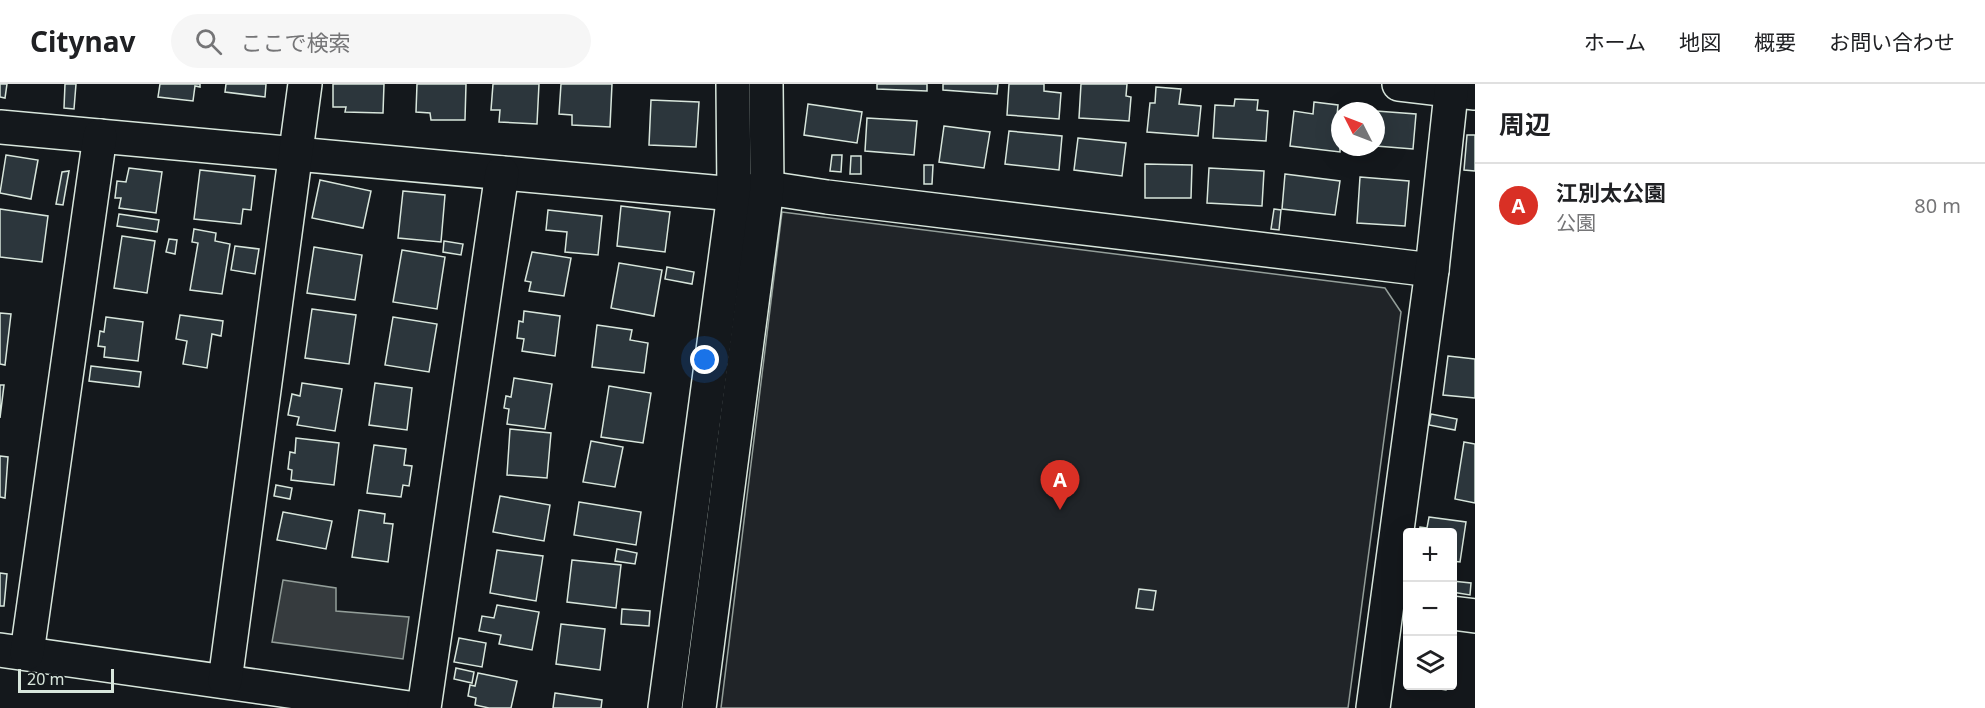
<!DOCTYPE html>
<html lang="ja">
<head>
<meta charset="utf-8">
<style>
	body { margin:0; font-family:"Noto Sans","Noto Sans JP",sans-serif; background:#f6f6f6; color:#202124 }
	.controls { position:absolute; right:18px; bottom:18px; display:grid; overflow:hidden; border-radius:6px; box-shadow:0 6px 24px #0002 }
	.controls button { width:54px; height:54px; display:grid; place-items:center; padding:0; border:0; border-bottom:2px solid #e0e0e0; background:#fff; color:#202124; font:30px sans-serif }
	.compass { position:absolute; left:1331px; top:18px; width:54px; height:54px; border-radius:50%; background:#fff; box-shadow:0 6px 24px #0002; rotate:312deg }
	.scale { position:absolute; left:18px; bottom:15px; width:96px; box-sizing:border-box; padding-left:6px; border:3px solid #d8e6dc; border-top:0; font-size:16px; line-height:21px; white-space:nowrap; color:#d8e6dc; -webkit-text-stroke:4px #14181c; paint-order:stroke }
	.you { position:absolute; left:705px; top:276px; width:21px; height:21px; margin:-15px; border:4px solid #fff; border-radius:50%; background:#1a73e8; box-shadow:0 0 0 9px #1a73e833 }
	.badge { display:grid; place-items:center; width:39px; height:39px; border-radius:50%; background:#d93025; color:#fff; font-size:20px; font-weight:700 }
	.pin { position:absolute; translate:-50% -50px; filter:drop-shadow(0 2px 3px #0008) }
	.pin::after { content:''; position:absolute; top:32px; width:21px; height:18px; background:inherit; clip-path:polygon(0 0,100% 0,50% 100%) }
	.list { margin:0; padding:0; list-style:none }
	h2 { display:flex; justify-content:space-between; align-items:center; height:78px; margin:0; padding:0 24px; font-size:26px }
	h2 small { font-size:20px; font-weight:400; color:#757577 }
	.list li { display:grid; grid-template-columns:39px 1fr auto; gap:18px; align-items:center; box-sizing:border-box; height:84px; padding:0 24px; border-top:2px solid #e0e0e0 }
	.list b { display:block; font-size:22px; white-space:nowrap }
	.list p { margin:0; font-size:20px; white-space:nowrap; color:#757577 }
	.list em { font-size:20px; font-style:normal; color:#757577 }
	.icon { flex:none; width:33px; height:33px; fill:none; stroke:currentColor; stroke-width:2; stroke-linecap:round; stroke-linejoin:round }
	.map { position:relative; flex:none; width:1475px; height:624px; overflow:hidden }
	header { display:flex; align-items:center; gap:36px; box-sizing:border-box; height:84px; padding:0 30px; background:#fff; border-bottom:2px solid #e0e0e0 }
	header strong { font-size:28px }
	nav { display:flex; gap:33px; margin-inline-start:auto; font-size:21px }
	.search { width:420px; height:54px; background:#f6f6f6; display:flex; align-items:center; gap:15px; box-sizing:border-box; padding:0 21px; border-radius:33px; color:#757577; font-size:22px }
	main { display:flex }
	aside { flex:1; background:#fff }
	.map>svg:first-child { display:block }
	.green { fill:#202428; stroke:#939e99; stroke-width:1.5 }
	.water { fill:#363b3e; stroke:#939e99; stroke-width:1.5 }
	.building { fill:#2c363c; stroke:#d8e6dc; stroke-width:1.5 }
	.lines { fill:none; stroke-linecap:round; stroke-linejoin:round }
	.minor-casing { stroke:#d8e6dc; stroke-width:36 }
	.minor { stroke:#14181c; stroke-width:33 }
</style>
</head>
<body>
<header>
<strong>Citynav</strong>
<div class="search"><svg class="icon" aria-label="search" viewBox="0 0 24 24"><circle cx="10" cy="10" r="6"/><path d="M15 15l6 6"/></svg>ここで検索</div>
<nav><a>ホーム</a><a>地図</a><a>概要</a><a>お問い合わせ</a></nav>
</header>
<main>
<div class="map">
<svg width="1475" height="624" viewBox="0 0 1475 624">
	<rect width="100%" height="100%" fill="#14181c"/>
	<path class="green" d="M782 128 1385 204 1401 228 1348 624H721Z"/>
	<path class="water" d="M283 496 336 504V527L409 533 403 575 272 558Z"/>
	<g class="building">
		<path d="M0 0H7L5 14 0 13Z"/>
		<path d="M65 0H76L74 25 64 24Z"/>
		<path d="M160 0H200V3L195 2 193 17 158 13Z"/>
		<path d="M226 0H266L265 13 225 8Z"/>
		<path d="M333 0H384L383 29 345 28 346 23H333Z"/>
		<path d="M417 0H466L465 36H431L430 29 416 28Z"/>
		<path d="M493 0H539L537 40 499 38 500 26H491Z"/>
		<path d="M561 0H612L610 43 572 41V31L559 30Z"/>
		<path d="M877 0H927V7L877 5Z"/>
		<path d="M943 0H998L997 10 943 6Z"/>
		<path d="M1009 0H1044V7L1061 9 1059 35 1007 31Z"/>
		<path d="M1081 0H1127L1126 12 1131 13 1129 37 1079 34Z"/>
		<path d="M1156 3 1181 5 1179 20 1201 22 1198 52 1147 48 1150 19H1155Z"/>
		<path d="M1235 15 1258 16 1257 26 1268 27 1266 57 1213 54 1215 21 1234 22Z"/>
		<path d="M651 16 699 18 696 63 649 61Z"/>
		<path d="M1314 18 1338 21 1336 43 1340 44V68L1290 62 1294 27 1313 30Z"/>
		<path d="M808 20 862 28 857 59 804 51Z"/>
		<path d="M1376 27 1416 30 1413 65 1376 62Z"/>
		<path d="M867 34 917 37 914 71 865 67Z"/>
		<path d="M944 42 990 48 984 84 939 78Z"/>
		<path d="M1009 47 1062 52 1059 86 1005 80Z"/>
		<path d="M1467 51H1475V87L1464 86Z"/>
		<path d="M1078 54 1126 59 1122 92 1074 86Z"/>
		<path d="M6 71 38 76 31 115 0 109Z"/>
		<path d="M832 71H842L841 88 830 87Z"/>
		<path d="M851 72H861V90H850Z"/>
		<path d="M1145 80 1192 81 1191 114H1145Z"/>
		<path d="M924 81H933L932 100H924Z"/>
		<path d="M129 84 162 88 156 129 119 124 121 114H115L117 97 126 98Z"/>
		<path d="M1209 84 1264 87 1262 122 1207 119Z"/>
		<path d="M200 86 255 92 251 126 243 125 241 140 194 135Z"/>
		<path d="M69 87 63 121 56 120 62 88Z"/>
		<path d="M1285 90 1340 97 1335 131 1282 125Z"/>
		<path d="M1360 93 1409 97 1405 142 1357 139Z"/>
		<path d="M320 96 371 107 363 144 312 134Z"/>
		<path d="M403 107 445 111 441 158 398 154Z"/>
		<path d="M621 122 670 128 665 168 617 162Z"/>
		<path d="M0 125 48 132 42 178 0 173Z"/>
		<path d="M1274 125 1281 126 1279 146 1271 145Z"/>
		<path d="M548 126 602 132 598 171 565 168 567 148 546 146Z"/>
		<path d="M119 130 159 136 157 148 117 142Z"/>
		<path d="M194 145 216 149 215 157 230 160 222 210 190 206 198 159 192 158Z"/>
		<path d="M122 152 155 157 147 209 114 204Z"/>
		<path d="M169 155 177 156 175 170 166 168Z"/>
		<path d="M444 157 463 160 461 171 443 168Z"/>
		<path d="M235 162 259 165 255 190 231 186Z"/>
		<path d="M314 163 362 171 355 216 307 209Z"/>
		<path d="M402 166 445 173 437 225 393 218Z"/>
		<path d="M532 168 571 174 564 212 529 207 531 198 525 197Z"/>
		<path d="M619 179 662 186 654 232 611 224Z"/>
		<path d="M667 183 694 188 692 200 665 195Z"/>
		<path d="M312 225 356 231 349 280 305 274Z"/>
		<path d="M524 227 560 232 555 272 522 267 524 255 517 254 519 237 523 238Z"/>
		<path d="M0 229 11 230 5 281 0 280Z"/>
		<path d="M180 231 223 237 221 252 212 250 207 284 183 280 187 257 176 255Z"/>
		<path d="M106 233 143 238 138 277 104 273 105 263 98 262 100 247 104 248Z"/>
		<path d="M393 233 437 240 429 288 385 281Z"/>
		<path d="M597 241 632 246 630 256 648 259 644 289 592 283Z"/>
		<path d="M1448 272 1475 275V314L1443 311Z"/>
		<path d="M91 282 141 288 139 303 89 297Z"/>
		<path d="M514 294 552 300 545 345 507 340 509 325 504 324 506 312 511 313Z"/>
		<path d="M302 299 342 305 335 347 297 341 299 333 288 331 292 310 300 312Z"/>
		<path d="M375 299 412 304 407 346 369 341Z"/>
		<path d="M0 301H4L0 334Z"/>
		<path d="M609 302 651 309 643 359 601 353Z"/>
		<path d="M1431 330 1457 335 1455 346 1429 341Z"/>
		<path d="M510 345 551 349 547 394 507 391Z"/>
		<path d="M296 354 339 359 334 401 291 396 292 386 288 385 290 368 295 369Z"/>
		<path d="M591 357 623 363 615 403 583 398Z"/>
		<path d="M1464 358 1475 360V419L1455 415Z"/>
		<path d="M374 361 406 365 404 381 412 382 409 402 403 401 401 413 367 409Z"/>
		<path d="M0 372 8 373 5 414 0 413Z"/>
		<path d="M276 401 292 404 290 415 274 412Z"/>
		<path d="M500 412 550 421 544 457 493 448Z"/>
		<path d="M579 418 641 428 636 461 574 451Z"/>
		<path d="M359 426 385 430 384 439 393 440 388 478 352 473Z"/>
		<path d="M283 428 332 437 326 465 277 456Z"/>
		<path d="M1429 433 1466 438 1460 478 1452 477V448H1419L1420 443 1427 444Z"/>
		<path d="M617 465 637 469 635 480 615 477Z"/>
		<path d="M497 466 543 472 536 517 490 509Z"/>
		<path d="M572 476 621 481 616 524 567 518Z"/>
		<path d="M0 489 7 490 4 522H0Z"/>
		<path d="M1452 497 1471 499 1470 511 1452 508Z"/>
		<path d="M1139 505 1156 507 1153 526 1136 524Z"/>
		<path d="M497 521 539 528 532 566 499 560 501 551 479 547 482 532 494 534Z"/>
		<path d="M622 525 650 527 649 542 621 540Z"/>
		<path d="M561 540 605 545 600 586 556 580Z"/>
		<path d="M459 554 486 559 482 583 454 578Z"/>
		<path d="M456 584 474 588 472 599 454 595Z"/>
		<path d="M478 589 517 597 511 624H489L475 621 476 614 468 612 470 601 475 602Z"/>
		<path d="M1420 602H1447L1446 606Z"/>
		<path d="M555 609 602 616 601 624H553Z"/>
	</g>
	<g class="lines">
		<defs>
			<g id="minor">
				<path d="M1399 0 1475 9"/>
				<path d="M0 43 734 110 767 104 827 113 1432 186"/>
				<path d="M1452 529 1475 532"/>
				<path d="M0 566 409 624"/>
				<path d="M27 569 100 52"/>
				<path d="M225 597 305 0"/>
				<path d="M424 624 502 89"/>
				<path d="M665 624 734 110 733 0"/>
				<path d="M699 624 767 104 766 0"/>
				<path d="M1373 624 1432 186 1452 0"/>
			</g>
		</defs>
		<use href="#minor" class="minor-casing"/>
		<use href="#minor" class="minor"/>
	</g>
</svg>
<div class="controls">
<button>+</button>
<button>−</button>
<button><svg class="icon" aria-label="layers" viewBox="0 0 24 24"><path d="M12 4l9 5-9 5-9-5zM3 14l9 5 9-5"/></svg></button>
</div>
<svg class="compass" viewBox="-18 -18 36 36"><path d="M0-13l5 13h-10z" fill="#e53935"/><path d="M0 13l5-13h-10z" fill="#757577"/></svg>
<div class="scale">20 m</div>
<div class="you"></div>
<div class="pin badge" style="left:1060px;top:426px">A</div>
</div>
<aside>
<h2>周辺<small></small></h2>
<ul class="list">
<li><span class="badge">A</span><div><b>江別太公園</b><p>公園</p></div><em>80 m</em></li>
</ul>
</aside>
</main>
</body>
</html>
